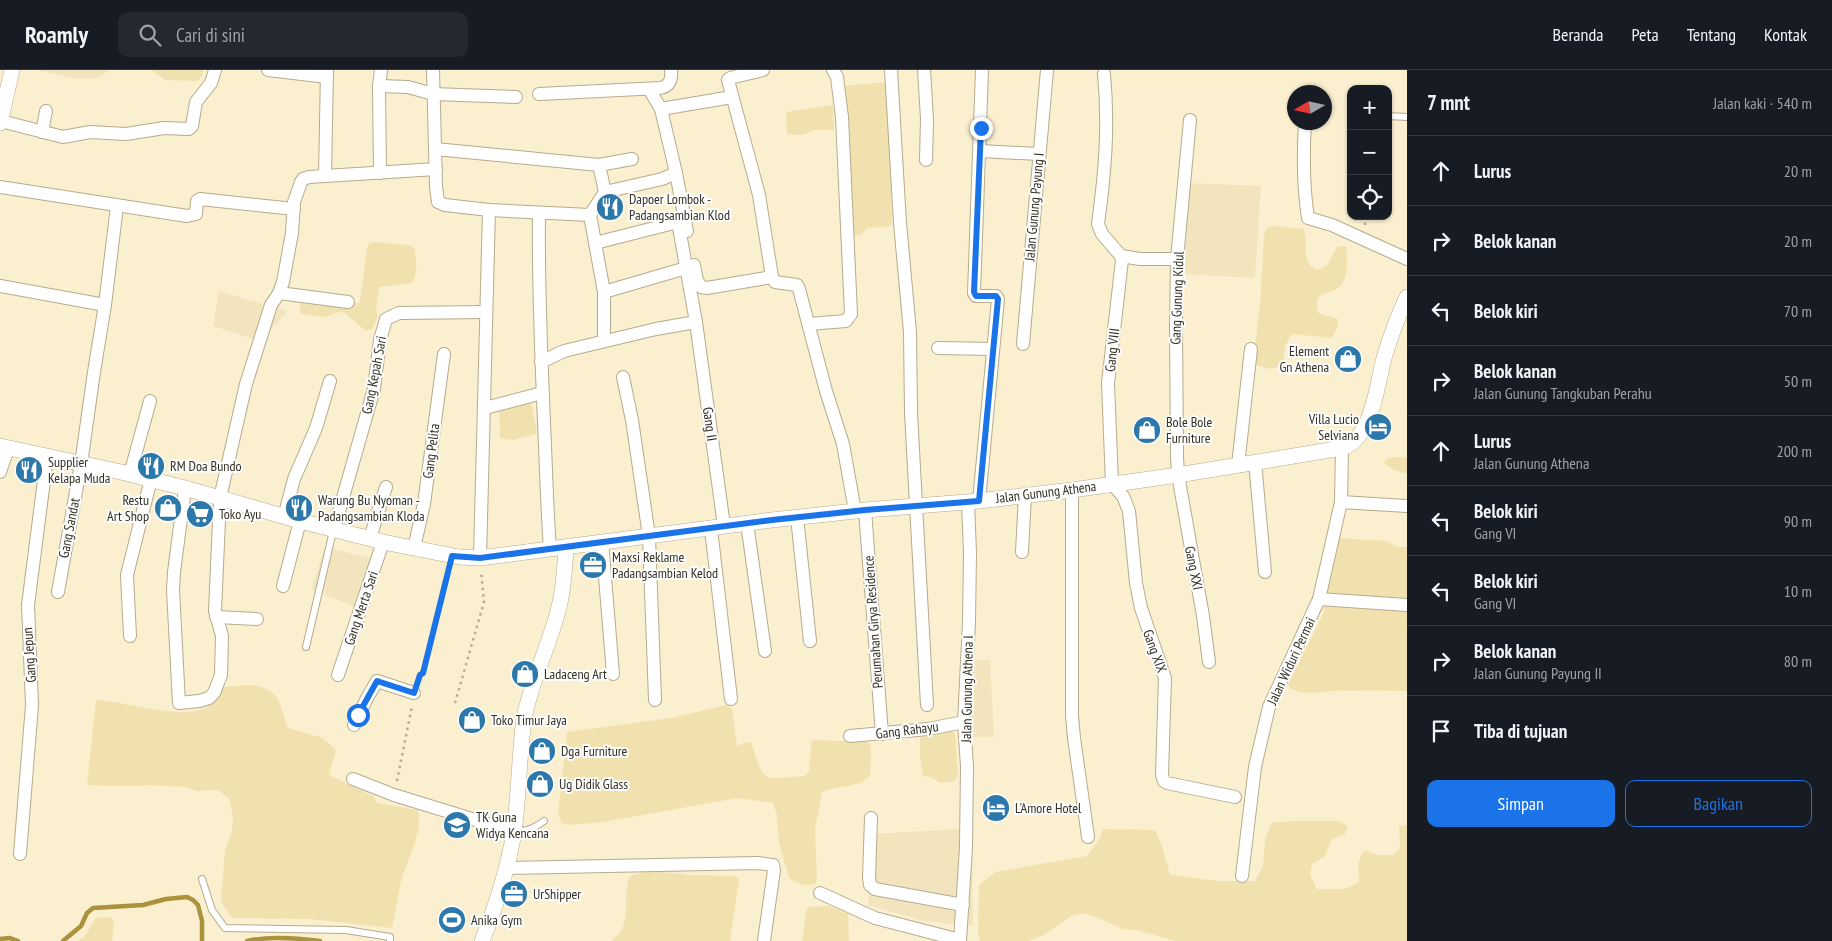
<!DOCTYPE html>
<html lang="id">
<head>
<meta charset="utf-8">
<style>
	body { margin:0; font-family:"PT Sans Narrow",sans-serif; background:#242831; color:#f1f3f6 }
	.controls { position:absolute; right:15px; top:15px; display:grid; overflow:hidden; border-radius:10px; box-shadow:0 1px 4px #0004 }
	.controls button { width:45px; height:45px; display:grid; place-items:center; padding:0; border:0; border-bottom:1px solid #363941; background:#171b24; color:#f1f3f6; font:25px sans-serif }
	.compass { position:absolute; left:1287px; top:15px; width:45px; height:45px; border-radius:50%; background:#171b24; box-shadow:0 1px 4px #0004; rotate:261deg }
	.stop { position:absolute; width:15px; height:15px; margin:-11px; border:4px solid #1a73e8; border-radius:50%; background:#fff }
	.stop.end { background:#1a73e8; border-color:#fff; box-shadow:0 1px 5px #0008 }
	.list { margin:0; padding:0; list-style:none }
	h2 { display:flex; justify-content:space-between; align-items:center; height:65px; margin:0; padding:0 20px; font-size:21px }
	h2 small { font-size:16px; font-weight:400; color:#9ea1a6 }
	.list li { display:grid; grid-template-columns:32px 1fr auto; gap:15px; align-items:center; box-sizing:border-box; height:70px; padding:0 20px; border-top:1px solid #363941 }
	.list b { display:block; font-size:19px; white-space:nowrap }
	.list p { margin:0; font-size:16px; white-space:nowrap; color:#9ea1a6 }
	.list em { font-size:16px; font-style:normal; color:#9ea1a6 }
	.actions { display:flex; gap:10px; padding:15px 20px }
	.actions a { flex:1; padding:11px 0; border:1px solid #1a73e8; border-radius:10px; text-align:center; font-size:18px; color:#1a73e8 }
	.actions .main { background:#1a73e8; color:#fff }
	.icon { flex:none; width:28px; height:28px; fill:none; stroke:currentColor; stroke-width:2; stroke-linecap:round; stroke-linejoin:round }
	.map { position:relative; flex:none; width:1407px; height:871px; overflow:hidden }
	header { display:flex; align-items:center; gap:30px; box-sizing:border-box; height:70px; padding:0 25px; background:#171b24; border-bottom:1px solid #363941 }
	header strong { font-size:24px }
	nav { display:flex; gap:28px; margin-inline-start:auto; font-size:18px }
	.search { width:350px; height:45px; background:#242831; display:flex; align-items:center; gap:12px; box-sizing:border-box; padding:0 18px; border-radius:10px; color:#9ea1a6; font-size:19px }
	main { display:flex }
	aside { flex:1; background:#171b24 }
	.map>svg:first-child { display:block }
	.built { fill:#f2e5be }
	.green { fill:#f1e1ae }
	.lines { fill:none; stroke-linecap:round; stroke-linejoin:round }
	.stream { stroke:#ab923c; stroke-width:4.5 }
	.service-casing { stroke:#b5ab8d; stroke-width:8 }
	.minor-casing { stroke:#b5ab8d; stroke-width:14 }
	.tertiary-casing { stroke:#b5ab8d; stroke-width:16 }
	.path { stroke:#b5ad94; stroke-width:2.5; stroke-dasharray:2.5 4; stroke-linecap:butt }
	.service { stroke:#fff; stroke-width:6 }
	.minor { stroke:#fff; stroke-width:12 }
	.tertiary { stroke:#fff; stroke-width:15 }
	.route { stroke:#1a73e8; stroke-width:6 }
	.labels { text-anchor:middle; stroke-width:4; stroke-linejoin:round; paint-order:stroke }
	.poi-label { font-size:14px; fill:#332f23; stroke:#fdfdfd; text-anchor:start }
	.street-label { font-size:14px; fill:#332f23; stroke:#fdfdfd }
</style>
</head>
<body>
<header>
<strong>Roamly</strong>
<div class="search"><svg class="icon" aria-label="search" viewBox="0 0 24 24"><circle cx="10" cy="10" r="6"/><path d="M15 15l6 6"/></svg>Cari di sini</div>
<nav><a>Beranda</a><a>Peta</a><a>Tentang</a><a>Kontak</a></nav>
</header>
<main>
<div class="map">
<svg width="1407" height="871" viewBox="0 0 1407 871">
	<rect width="100%" height="100%" fill="#faf0d0"/>
	<g class="built">
		<path d="M37 0H109L99 8H72Z"/>
		<path d="M1186 113 1261 116 1255 208 1181 204Z"/>
		<path d="M219 221 287 241 273 258 264 273 213 256Z"/>
		<path d="M325 477 374 489 358 538 311 519Z"/>
		<path d="M969 590H990L994 667H969Z"/>
		<path d="M972 758 973 856 923 851 868 835 874 764Z"/>
	</g>
	<g class="green">
		<path d="M152 0H203L202 6 197 11 165 10Z"/>
		<path d="M888 12 892 155C880 159 878 156 867 158L861 165 850 166 842 16Z"/>
		<path d="M833 35 834 60H815L802 65 787 64 786 42Z"/>
		<path d="M1276 156 1303 159C1311 173 1298 192 1317 200 1333 195 1329 187 1338 176H1345C1348 187 1349 208 1339 217 1328 227 1313 218 1318 243L1338 249V256L1332 268 1292 264 1285 276 1283 296 1270 299 1253 294 1260 234 1264 167C1265 159 1268 157 1276 156Z"/>
		<path d="M375 172 408 175 414 178C416 190 419 202 412 213L379 217 376 240 378 247 372 259 366 261 345 243 338 242 326 247 301 244 299 238 301 233C321 228 341 239 360 232L367 179 369 173Z"/>
		<path d="M529 331 531 333 536 357V364L513 370 500 368 499 338Z"/>
		<path d="M1407 387V404L1394 400 1384 393 1388 388Z"/>
		<path d="M1337 468 1386 471 1398 477H1407V621C1382 621 1357 620 1332 621 1314 622 1307 626 1289 618L1288 614 1323 544Z"/>
		<path d="M254 615C283 622 278 633 288 658L323 668 336 680 329 705 374 727 377 733 418 740C423 764 407 789 401 812 398 827 395 843 392 858L310 849 232 848 221 832 225 781 232 761 233 747 229 729 218 720 198 721 185 717 150 715 125 716 87 715 96 630C123 631 186 652 208 636 213 632 218 623 222 617Z"/>
		<path d="M726 635 732 639 737 676 744 673 751 672C765 714 761 710 804 706L809 701 812 670 869 672 871 679 870 706C859 718 837 715 822 722L815 759 817 808 815 814C804 817 799 814 789 808L779 772 777 745 773 733 738 728 603 752 567 755 561 753 558 742 567 662 671 648Z"/>
		<path d="M942 661H952L955 663 958 705 955 711 940 713 931 707 923 706 920 687V668Z"/>
		<path d="M1293 751H1339L1348 757 1345 764 1331 770 1325 786 1312 794 1310 805 1317 819H1345L1359 812 1358 794 1363 782 1368 781 1378 785H1393L1400 778 1399 756 1407 755V871H1176L1136 860 1122 859 1097 847 1083 843 1071 846 1045 864 1029 871H980L978 864 979 815 995 802 1087 786 1100 768 1103 759 1155 760 1162 776 1170 805 1219 811H1255L1263 796 1265 771 1271 753Z"/>
		<path d="M648 801 692 805 733 806 739 808 730 871H612C614 868 618 865 620 862 632 846 622 822 630 806Z"/>
		<path d="M829 836 848 844 849 871H802L807 837Z"/>
		<path d="M110 847 114 852 112 871H78L85 866 96 848Z"/>
	</g>
	<g class="lines">
		<g class="stream">
			<path d="M0 869 10 868 18 871"/>
			<path d="M63 871 81 856 87 843 93 838 143 835 166 829 187 827 193 830 198 835 202 851V871"/>
			<path d="M247 871C269 866 297 868 320 871"/>
		</g>
		<defs>
			<g id="service">
				<path d="M1388 46 1407 47"/>
				<path d="M306 577 333 461"/>
				<path d="M514 762C526 761 534 759 544 751"/>
				<path d="M202 809 212 840 225 858 346 860 390 867V871"/>
			</g>
			<g id="minor">
				<path d="M268 0 327 7"/>
				<path d="M433 0 436 116 438 132 445 135 489 140 590 145"/>
				<path d="M763 0 730 8 728 10 759 125 772 207 775 212 797 215 799 219 826 321 843 374 855 441"/>
				<path d="M891 0 900 153 910 262 911 343 927 635"/>
				<path d="M924 0 927 49 926 90"/>
				<path d="M1104 4C1109 57 1105 102 1098 154L1102 164 1121 186 1122 190 1108 313 1112 414 1123 426 1129 441 1136 513 1141 538 1165 608 1162 705 1164 711 1167 713 1235 727"/>
				<path d="M379 16 408 17 433 24 516 27"/>
				<path d="M649 19 661 39 676 103 687 161"/>
				<path d="M539 24 660 18C670 16 672 10 671 0"/>
				<path d="M661 39 732 27"/>
				<path d="M1190 50 1177 189 1176 256 1177 387 1178 405 1203 546 1209 592"/>
				<path d="M1 51 63 67 90 62 126 64 164 58 189 59 192 56 196 32 211 13 215 0"/>
				<path d="M1305 52C1303 85 1303 116 1308 148L1332 155 1407 189"/>
				<path d="M42 62 46 41"/>
				<path d="M435 79 599 95 632 89"/>
				<path d="M980 81 1039 84"/>
				<path d="M599 95 605 122 590 145 604 222V271"/>
				<path d="M380 103 379 16 381 0"/>
				<path d="M325 106 327 0"/>
				<path d="M0 117 187 146 196 144 197 131 200 129 294 139"/>
				<path d="M605 122 662 109 676 103"/>
				<path d="M539 143C538 213 541 283 544 353 546 396 547 438 550 480"/>
				<path d="M595 173 678 152 696 252 724 456"/>
				<path d="M1121 186 1140 189H1177"/>
				<path d="M694 195 697 210 701 217 707 218 772 207"/>
				<path d="M0 216 105 235"/>
				<path d="M604 222 686 198"/>
				<path d="M279 223 348 232"/>
				<path d="M809 254 846 251 851 244 842 47 837 7 833 0"/>
				<path d="M1023 274 1047 0"/>
				<path d="M938 278 993 279"/>
				<path d="M541 292 564 281 656 259 696 252"/>
				<path d="M623 307 632 350 649 466 655 630"/>
				<path d="M485 338 542 323"/>
				<path d="M1255 392 1265 502"/>
				<path d="M1238 395 1251 279"/>
				<path d="M0 402 8 378"/>
				<path d="M130 404 150 331"/>
				<path d="M185 418 174 502 173 520 179 633 199 631 209 628 214 623 221 605 222 566 215 541 220 428 246 314 271 235 279 223 283 212 292 163 294 132 301 112 303 109 309 107 436 99"/>
				<path d="M1072 420V646L1074 668 1088 767"/>
				<path d="M979 431 998 229 996 226H976L974 223 982 0"/>
				<path d="M1341 432 1407 436"/>
				<path d="M865 440 882 664"/>
				<path d="M284 447 294 409 316 358 330 311"/>
				<path d="M797 447 810 571"/>
				<path d="M747 453 765 581"/>
				<path d="M334 459 374 319 380 270 386 249 399 243 486 242"/>
				<path d="M711 459 731 629"/>
				<path d="M370 468 386 417"/>
				<path d="M602 471 613 604"/>
				<path d="M414 478 424 434 444 284"/>
				<path d="M1022 482 1025 425"/>
				<path d="M480 488 489 140"/>
				<path d="M283 516 300 451"/>
				<path d="M58 522 81 394 94 302 105 235 117 136"/>
				<path d="M1319 529 1407 535"/>
				<path d="M216 547 257 549"/>
				<path d="M130 566 127 505 151 409"/>
				<path d="M338 605 383 472"/>
				<path d="M354 655 367 628 377 611 414 623"/>
				<path d="M850 666 928 659 964 652"/>
				<path d="M353 709 394 725 514 762"/>
				<path d="M871 748 869 808 870 815 875 819 963 835"/>
				<path d="M20 784 32 635 28 535 47 387"/>
				<path d="M506 798 758 793 773 795 774 800 764 871"/>
				<path d="M1242 806 1255 697 1261 671 1269 637 1319 529 1341 432 1342 378"/>
				<path d="M820 823 875 848 960 870"/>
				<path d="M960 871 966 777 967 696 964 652 969 552 970 483 968 432"/>
			</g>
			<g id="tertiary">
				<path d="M0 53 12 0"/>
				<path d="M0 376 121 402 185 418 300 451 383 472 459 487 480 488 772 450 865 440 979 431 1072 420 1178 405 1342 378C1372 369 1377 315 1384 288 1390 268 1398 246 1407 227"/>
				<path d="M482 871C496 836 508 799 514 762 519 725 519 686 524 649 531 610 550 575 559 537 564 517 565 497 566 477"/>
			</g>
		</defs>
		<use href="#service" class="service-casing"/>
		<use href="#minor" class="minor-casing"/>
		<use href="#tertiary" class="tertiary-casing"/>
		<g class="path">
			<path d="M1365 155V146"/>
			<path d="M418 611 420 605 423 603 449 499"/>
			<path d="M455 633 484 532 481 501"/>
			<path d="M397 711 412 636"/>
		</g>
		<use href="#service" class="service"/>
		<use href="#minor" class="minor"/>
		<use href="#tertiary" class="tertiary"/>
	</g>
	<g class="lines">
		<path class="route" d="M358 645 377 611 414 623 420 605 423 603 452 486 480 488 772 450 865 440 979 431 998 229 996 226H976L974 222 981 58"/>
	</g>
	<defs>
		<symbol id="restaurant-disc" viewBox="-11 -11 22 22"><circle r="9.5" fill="#2d78ab" stroke="#fdfdfd"/><path d="M-5-6h1v4h1v-4h1v4h1v-4h1v5L-1.5 .5V6h-2V.5L-5-1ZM5-6V6H3V1.5H1.5Q1.5-4 5-6Z" fill="#fff"/></symbol>
		<symbol id="shop-disc" viewBox="-11 -11 22 22"><circle r="9.5" fill="#2d78ab" stroke="#fdfdfd"/><path d="M-5-2.5h2.3a2.7 3.5 0 0 1 5.4 0H5L5.5 6h-11ZM-1.5-2.5h3a1.5 2.3 0 0 0-3 0Z" fill="#fff"/></symbol>
		<symbol id="hotel-disc" viewBox="-11 -11 22 22"><circle r="9.5" fill="#2d78ab" stroke="#fdfdfd"/><path d="M-6-4.5h1.5V1H6V5H4.5V3h-9V5H-6ZM-4 0a1.8 1.8 0 1 1 3.6 0ZM.5 0V-2.5h3Q6-2.5 6 0Z" fill="#fff"/></symbol>
		<symbol id="supermarket-disc" viewBox="-11 -11 22 22"><circle r="9.5" fill="#2d78ab" stroke="#fdfdfd"/><path d="M-6-5.5h2.5l.6 2H6L4.5 2H-2.5L-4.4-4H-6ZM-1.5 3.2a1.3 1.3 0 1 0 .1 0ZM3 3.2a1.3 1.3 0 1 0 .1 0Z" fill="#fff"/></symbol>
		<symbol id="office-disc" viewBox="-11 -11 22 22"><circle r="9.5" fill="#2d78ab" stroke="#fdfdfd"/><path d="M-6-3h4V-5.5h4V-3h4V5H-6ZM-1-4.5V-3h2v-1.5ZM-6 0V1H6V0Z" fill="#fff"/></symbol>
		<symbol id="school-disc" viewBox="-11 -11 22 22"><circle r="9.5" fill="#2d78ab" stroke="#fdfdfd"/><path d="M0-5L7-2L0 1L-7-2ZM-4 1L0 2.5L4 1V4Q0 6-4 4Z" fill="#fff"/></symbol>
		<symbol id="stadium-disc" viewBox="-11 -11 22 22"><circle r="9.5" fill="#2d78ab" stroke="#fdfdfd"/><path d="M0-5a6.5 5 0 1 0 0 10a6.5 5 0 1 0 0-10ZM-3.5-1.8h7v3.6h-7Z" fill="#fff"/></symbol>
	</defs>
	<g fill-rule="evenodd">
		<use href="#restaurant-disc" x="594" y="121" width="32" height="32"/>
		<use href="#shop-disc" x="1332" y="273" width="32" height="32"/>
		<use href="#hotel-disc" x="1362" y="341" width="32" height="32"/>
		<use href="#shop-disc" x="1131" y="344" width="32" height="32"/>
		<use href="#restaurant-disc" x="135" y="380" width="32" height="32"/>
		<use href="#restaurant-disc" x="13" y="384" width="32" height="32"/>
		<use href="#shop-disc" x="152" y="422" width="32" height="32"/>
		<use href="#restaurant-disc" x="283" y="422" width="32" height="32"/>
		<use href="#supermarket-disc" x="184" y="428" width="32" height="32"/>
		<use href="#office-disc" x="577" y="479" width="32" height="32"/>
		<use href="#shop-disc" x="509" y="588" width="32" height="32"/>
		<use href="#shop-disc" x="456" y="634" width="32" height="32"/>
		<use href="#shop-disc" x="526" y="665" width="32" height="32"/>
		<use href="#shop-disc" x="524" y="698" width="32" height="32"/>
		<use href="#hotel-disc" x="980" y="722" width="32" height="32"/>
		<use href="#school-disc" x="441" y="739" width="32" height="32"/>
		<use href="#office-disc" x="498" y="808" width="32" height="32"/>
		<use href="#stadium-disc" x="436" y="834" width="32" height="32"/>
	</g>
	<g class="labels">
		<g class="poi-label">
			<text x="629" y="134">Dapoer Lombok -<tspan x="629" dy="16">Padangsambian Klod</tspan></text>
			<text x="1329" y="286" text-anchor="end">Element<tspan x="1329" dy="16">Gn Athena</tspan></text>
			<text x="1359" y="354" text-anchor="end">Villa Lucio<tspan x="1359" dy="16">Selviana</tspan></text>
			<text x="1166" y="357">Bole Bole<tspan x="1166" dy="16">Furniture</tspan></text>
			<text x="48" y="397">Supplier<tspan x="48" dy="16">Kelapa Muda</tspan></text>
			<text x="170" y="401">RM Doa Bundo</text>
			<text x="149" y="435" text-anchor="end">Restu<tspan x="149" dy="16">Art Shop</tspan></text>
			<text x="318" y="435">Warung Bu Nyoman -<tspan x="318" dy="16">Padangsambian Kloda</tspan></text>
			<text x="219" y="449">Toko Ayu</text>
			<text x="612" y="492">Maxsi Reklame<tspan x="612" dy="16">Padangsambian Kelod</tspan></text>
			<text x="544" y="609">Ladaceng Art</text>
			<text x="491" y="655">Toko Timur Jaya</text>
			<text x="561" y="686">Dga Furniture</text>
			<text x="559" y="719">Ug Didik Glass</text>
			<text x="1015" y="743">L'Amore Hotel</text>
			<text x="476" y="752">TK Guna<tspan x="476" dy="16">Widya Kencana</tspan></text>
			<text x="533" y="829">UrShipper</text>
			<text x="471" y="855">Anika Gym</text>
		</g>
		<g class="street-label">
			<text transform="translate(1034 137) rotate(-85)" y="5">Jalan Gunung Payung I</text>
			<text transform="translate(1177 228) rotate(-88)" y="5">Gang Gunung Kidul</text>
			<text transform="translate(1112 280) rotate(-84)" y="5">Gang VIII</text>
			<text transform="translate(374 305) rotate(-79)" y="5">Gang Kepah Sari</text>
			<text transform="translate(710 354) rotate(82)" y="5">Gang II</text>
			<text transform="translate(431 381) rotate(-83)" y="5">Gang Pelita</text>
			<text transform="translate(1046 422) rotate(-7)" y="5">Jalan Gunung Athena</text>
			<text transform="translate(69 458) rotate(-79)" y="5">Gang Sandat</text>
			<text transform="translate(1194 498) rotate(79)" y="5">Gang XXI</text>
			<text transform="translate(361 538) rotate(-71)" y="5">Gang Merta Sari</text>
			<text transform="translate(873 552) rotate(-94)" y="5">Perumahan Girya Residence</text>
			<text transform="translate(1155 581) rotate(70)" y="5">Gang XIX</text>
			<text transform="translate(29 585) rotate(-94)" y="5">Gang Jepun</text>
			<text transform="translate(1291 591) rotate(-65)" y="5">Jalan Widuri Permai</text>
			<text transform="translate(967 619) rotate(-89)" y="5">Jalan Gunung Athena I</text>
			<text transform="translate(907 660) rotate(-7)" y="5">Gang Rahayu</text>
		</g>
	</g>
</svg>
<div class="controls">
<button>+</button>
<button>−</button>
<button><svg class="icon" aria-label="locate" viewBox="0 0 24 24"><circle cx="12" cy="12" r="6"/><path d="M12 2v4M12 18v4M2 12h4M18 12h4"/></svg></button>
</div>
<svg class="compass" viewBox="-18 -18 36 36"><path d="M0-13l5 13h-10z" fill="#e53935"/><path d="M0 13l5-13h-10z" fill="#9ea1a6"/></svg>
<div class="stop" style="left:358px;top:645px"></div>
<div class="stop end" style="left:981px;top:58px"></div>
</div>
<aside>
<h2>7 mnt<small>Jalan kaki · 540 m</small></h2>
<ul class="list">
<li><svg class="icon" aria-label="ahead" viewBox="0 0 24 24"><path d="M12 20V5M6 11l6-6 6 6"/></svg><div><b>Lurus</b></div><em>20 m</em></li>
<li><svg class="icon" aria-label="right" viewBox="0 0 24 24"><path d="M7 20v-9h11M14 6l5 5-5 5"/></svg><div><b>Belok kanan</b></div><em>20 m</em></li>
<li><svg class="icon" aria-label="left" viewBox="0 0 24 24"><path d="M17 20v-9H6M10 6l-5 5 5 5"/></svg><div><b>Belok kiri</b></div><em>70 m</em></li>
<li><svg class="icon" aria-label="right" viewBox="0 0 24 24"><path d="M7 20v-9h11M14 6l5 5-5 5"/></svg><div><b>Belok kanan</b><p>Jalan Gunung Tangkuban Perahu</p></div><em>50 m</em></li>
<li><svg class="icon" aria-label="ahead" viewBox="0 0 24 24"><path d="M12 20V5M6 11l6-6 6 6"/></svg><div><b>Lurus</b><p>Jalan Gunung Athena</p></div><em>200 m</em></li>
<li><svg class="icon" aria-label="left" viewBox="0 0 24 24"><path d="M17 20v-9H6M10 6l-5 5 5 5"/></svg><div><b>Belok kiri</b><p>Gang VI</p></div><em>90 m</em></li>
<li><svg class="icon" aria-label="left" viewBox="0 0 24 24"><path d="M17 20v-9H6M10 6l-5 5 5 5"/></svg><div><b>Belok kiri</b><p>Gang VI</p></div><em>10 m</em></li>
<li><svg class="icon" aria-label="right" viewBox="0 0 24 24"><path d="M7 20v-9h11M14 6l5 5-5 5"/></svg><div><b>Belok kanan</b><p>Jalan Gunung Payung II</p></div><em>80 m</em></li>
<li><svg class="icon" aria-label="arrive" viewBox="0 0 24 24"><path d="M6 21V4h12l-3 4 3 4H6"/></svg><div><b>Tiba di tujuan</b></div></li>
</ul>
<div class="actions"><a class="main">Simpan</a><a>Bagikan</a></div>
</aside>
</main>
</body>
</html>
